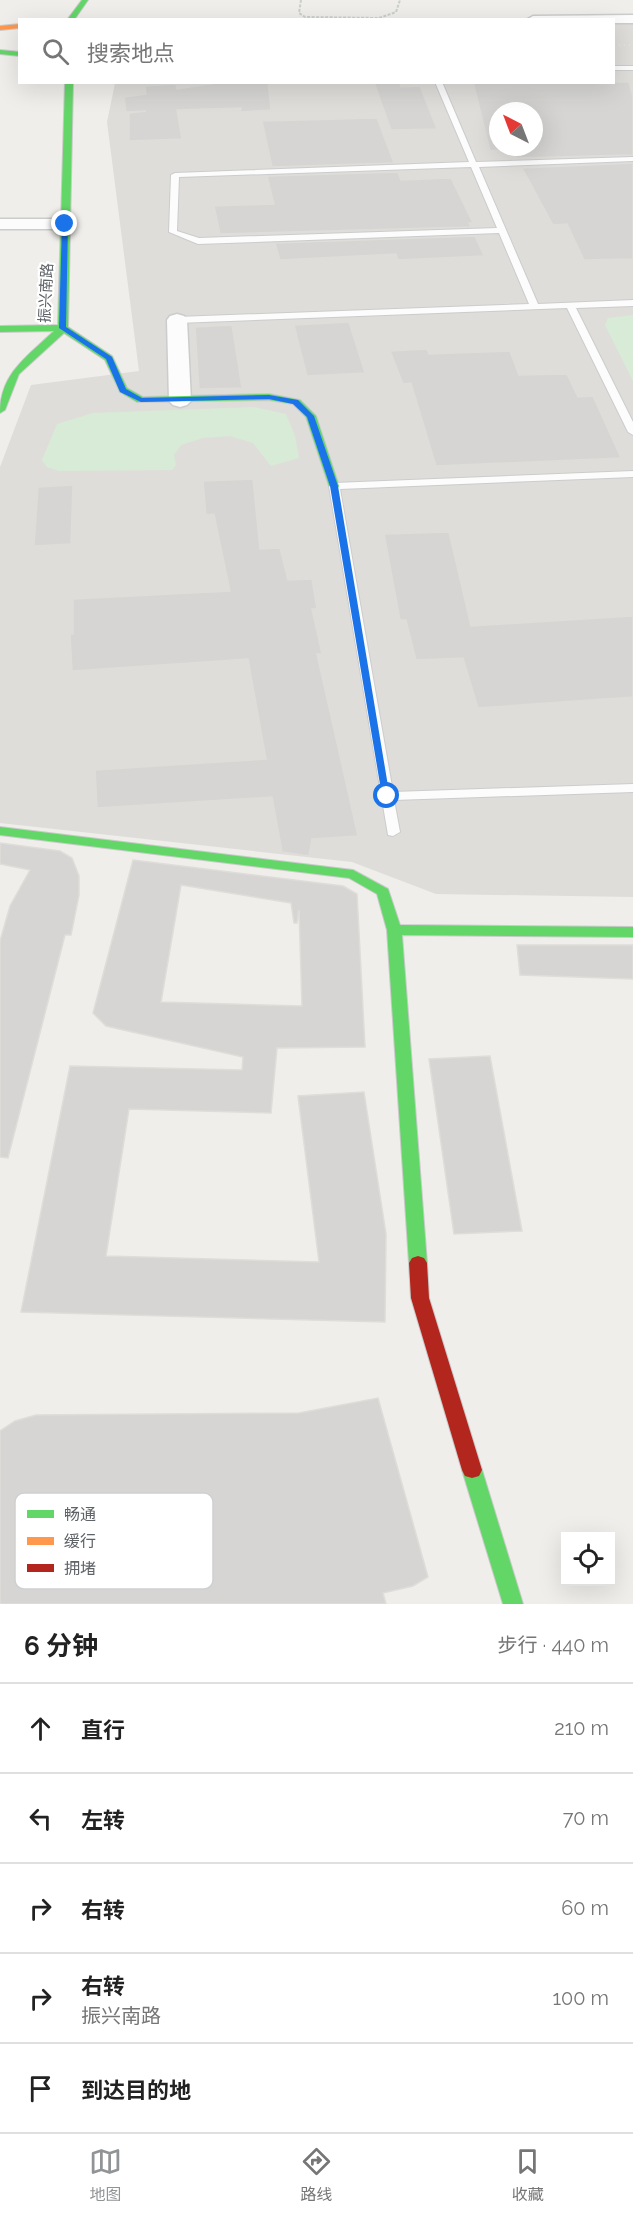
<!DOCTYPE html>
<html lang="zh">
<head>
<meta charset="utf-8">
<style>
	body { margin:0; font-family:Raleway,"Noto Sans SC",sans-serif; background:#f6f6f6; color:#222 }
	.controls { position:absolute; right:18px; bottom:18px; display:grid; overflow:hidden; border-radius:0px; box-shadow:0 6px 24px #0002 }
	.controls button { width:54px; height:54px; display:grid; place-items:center; padding:0; border:0; border-bottom:2px solid #e0e0e0; background:#fff; color:#222; font:30px sans-serif }
	.compass { position:absolute; left:489px; top:102px; width:54px; height:54px; border-radius:50%; background:#fff; box-shadow:0 6px 24px #0002; rotate:318deg }
	.stop { position:absolute; width:18px; height:18px; margin:-14px; border:4px solid #1a73e8; border-radius:50%; background:#fff }
	.stop.end { background:#1a73e8; border-color:#fff; box-shadow:0 2px 6px #0008 }
	.list { margin:0; padding:0; list-style:none }
	h2 { display:flex; justify-content:space-between; align-items:center; height:78px; margin:0; padding:0 24px; font-size:26px }
	h2 small { font-size:20px; font-weight:400; color:#767676 }
	.list li { display:grid; grid-template-columns:39px 1fr auto; gap:18px; align-items:center; box-sizing:border-box; height:90px; padding:0 24px; border-top:2px solid #e0e0e0 }
	.list b { display:block; font-size:22px; white-space:nowrap }
	.list p { margin:0; font-size:20px; white-space:nowrap; color:#767676 }
	.list em { font-size:20px; font-style:normal; color:#767676 }
	.icon { flex:none; width:33px; height:33px; fill:none; stroke:currentColor; stroke-width:2; stroke-linecap:round; stroke-linejoin:round }
	.map { position:relative; flex:none; width:633px; height:1604px; overflow:hidden }
	.search { position:absolute; background:#fff; box-shadow:0 6px 24px #0002; left:18px; right:18px; top:18px; height:66px; display:flex; align-items:center; gap:15px; box-sizing:border-box; padding:0 21px; border-radius:0px; color:#767676; font-size:22px }
	.sheet { height:528px; background:#fff }
	nav { display:flex; justify-content:space-around; align-items:center; box-sizing:border-box; height:84px; border-top:2px solid #e0e0e0; background:#fff; font-size:16px; color:#767676 }
	nav a { display:grid; justify-items:center; gap:3px }
	nav .on { color:#919496 }
	.map>svg:first-child { display:block }
	.industrial { fill:#dfddda; fill-rule:evenodd }
	.green { fill:#d8ebd6 }
	.building { fill:#d6d5d3; stroke:#deddd9; stroke-width:1.5; fill-rule:evenodd }
	.lines { fill:none; stroke-linecap:round; stroke-linejoin:round }
	.lane-casing { stroke:#cbcccc; stroke-width:2 }
	.street-casing { stroke:#cbcccc; stroke-width:3 }
	.fast-casing { stroke:#cacacb; stroke-width:2 }
	.slow-casing { stroke:#cacacb; stroke-width:2 }
	.jam-casing { stroke:#cacacb; stroke-width:2 }
	.path { stroke:#cacfcc; stroke-width:2; stroke-dasharray:3 1.5; stroke-linecap:butt }
	.lane { fill:#fdfcfc; fill-rule:evenodd }
	.street { fill:#fdfcfc; fill-rule:evenodd }
	.fast { fill:#63d668; fill-rule:evenodd }
	.slow { fill:#ff974d; fill-rule:evenodd }
	.jam { fill:#b3261e; fill-rule:evenodd }
	.rail { stroke:#e4e4e4; stroke-width:2; stroke-dasharray:1 4; stroke-linecap:butt }
	.route { fill:#1a73e8 }
	.labels { text-anchor:middle; stroke-width:4.5; stroke-linejoin:round; paint-order:stroke }
	.far-street-label { font-size:15px; fill:#5f6368; stroke:#fff }
	.key { fill:#fff; stroke:#cfd0d2; stroke-width:1.5 }
	.key-label { font-size:16px; fill:#5f6368 }
</style>
</head>
<body>
<div class="map">
<svg width="633" height="1604" viewBox="0 0 633 1604">
	<rect width="100%" height="100%" fill="#efeeea"/>
	<path class="industrial" d="M614 23H633V897L436 894 352 862 0 823V467L31 385 139 371 107 122 115 83 614 82ZM498 111H534V147H498Z"/>
	<g class="green">
		<path d="M633 315V381L605 325 608 318Z"/>
		<path d="M254 407 286 414 295 436 299 458 271 466 253 443 230 436 203 438 181 445 174 455 176 465 172 470 59 471 47 467 42 460 57 424 93 413Z"/>
	</g>
	<g class="building">
		<path d="M223 82H268L271 110 240 112 241 108 177 110 182 139 129 141V113L146 111 126 112 124 97 146 94 145 86 176 84 177 89Z"/>
		<path d="M374 82H400L401 87 420 86 437 129 391 130Z"/>
		<path d="M473 82H629L633 97V155L517 158 510 147H534V111H498V150L490 151Z"/>
		<path d="M377 118 394 163 272 167 262 121Z"/>
		<path d="M633 163V259L584 260 567 224 553 225 522 168Z"/>
		<path d="M398 172 401 180 451 178 473 223H469L471 227 220 234 214 206 274 204 267 176Z"/>
		<path d="M475 236 484 256 398 260 396 254 280 260 275 243Z"/>
		<path d="M349 322 365 373 307 376 294 325Z"/>
		<path d="M232 325 242 388 199 389 195 327Z"/>
		<path d="M427 349 429 354 510 351 519 375 567 374 578 397 593 396 621 458 436 466 411 383 403 384 390 351Z"/>
		<path d="M253 479 260 549 280 548 288 580 312 579 317 609H312L322 654H317L358 836 312 839 309 856 282 852 272 797 97 808 95 770 266 759 248 659 72 671 70 634H73V599L230 591 214 514 206 515 203 481Z"/>
		<path d="M73 485 71 544 34 546 38 487Z"/>
		<path d="M449 532 471 626 633 616V697L478 708 463 658 416 660 406 620H400L384 534Z"/>
		<path d="M0 843 60 851 72 858 79 876V895L71 935H65L8 1158 0 1157V941L10 906 30 870 0 864Z"/>
		<path d="M133 860 343 886 357 894 365 1047 277 1048 271 1113 129 1109 106 1256 319 1262 298 1096 364 1092 386 1234 385 1322 21 1312 70 1066 242 1070 243 1057 106 1026 93 1013ZM181 885 291 903 294 923H297L299 910 302 1006 161 1002Z"/>
		<path d="M517 945H633V979L520 975Z"/>
		<path d="M490 1056 522 1231 454 1234 429 1059Z"/>
		<path d="M378 1398 428 1577 413 1586 383 1593 386 1604H0V1431L15 1421 36 1415 299 1413Z"/>
	</g>
	<g class="lines">
		<defs>
			<g id="lane">
				<rect x="614" y="66" width="19" height="4"/>
				<path d="M435 82H442L476 162 633 157V161L479 167 538 304 633 300V306L576 308 633 422V435L628 432 567 308 177 323 172 320 177 317 529 304 499 233 198 244 169 232 171 175 175 173 469 162ZM471 167 497 228 199 238 177 231 179 177Z"/>
				<path d="M633 471V477L340 489 393 792 633 784V792L394 800 400 832 393 836 388 835 329 486 334 483Z"/>
			</g>
			<g id="street">
				<path d="M633 15V23H614V20H526L533 16Z"/>
				<path d="M0 219H65L71 220 74 224 71 228 65 229H0Z"/>
				<path d="M177 314 184 316 187 320 191 401 187 405 180 407 173 405 169 401 167 320 170 316Z"/>
			</g>
			<g id="fast">
				<path d="M82 0H88L74 20H67Z"/>
				<path d="M0 50 20 52V56L0 54Z"/>
				<path d="M65 82H73L68 327 112 356 127 388 143 397 269 394 300 400 316 416 339 486 338 488 334 489 329 486 306 417 293 404 269 400 137 402 120 392 105 360 64 333 19 374 5 410 0 413C0 373 28 356 54 331L0 332V326L58 325Z"/>
				<path d="M0 827 353 870 388 889 400 925 633 927V937L402 935 427 1263 424 1268 418 1270 412 1268 409 1263 387 930 377 894 349 878 0 835Z"/>
				<path d="M472 1462 479 1464 482 1470 523 1604H503L462 1470 465 1464Z"/>
			</g>
			<path id="slow" d="M20 24V28L0 30V26Z"/>
			<path id="jam" d="M418 1256 424 1258 427 1263 429 1298 482 1470 479 1476 472 1478 465 1476 462 1470 411 1298 409 1263 412 1258Z"/>
		</defs>
		<use href="#lane" class="lane-casing"/>
		<use href="#street" class="street-casing"/>
		<use href="#fast" class="fast-casing"/>
		<use href="#slow" class="slow-casing"/>
		<use href="#jam" class="jam-casing"/>
		<path class="path" d="M301 0 299 13 305 17 379 18 396 12 400 0"/>
		<use href="#lane" class="lane"/>
		<use href="#street" class="street"/>
		<use href="#fast" class="fast"/>
		<use href="#slow" class="slow"/>
		<use href="#jam" class="jam"/>
		<path class="rail" d="M614 45H633"/>
	</g>
	<path class="route" d="M65 223 68 224 66 327 112 357 126 389 142 398 269 395 298 400 314 416 338 486 390 798 382 796 330 486 307 417 293 404 269 399 141 402 120 392 106 359 59 328 62 224Z"/>
	<g class="labels">
		<g class="far-street-label">
			<text transform="translate(46 293) rotate(-87)" y="5">振兴南路</text>
		</g>
	</g>
	<rect x="15" y="1493" width="198" height="96" rx="9" class="key"/>
	<rect x="27" y="1510" width="27" height="8" fill="#63d668"/>
	<rect x="27" y="1537" width="27" height="8" fill="#ff974d"/>
	<rect x="27" y="1564" width="27" height="8" fill="#b3261e"/>
	<g class="key-label">
		<text x="64" y="1520">畅通</text>
		<text x="64" y="1547">缓行</text>
		<text x="64" y="1574">拥堵</text>
	</g>
</svg>
<div class="controls">
<button><svg class="icon" aria-label="locate" viewBox="0 0 24 24"><circle cx="12" cy="12" r="6"/><path d="M12 2v4M12 18v4M2 12h4M18 12h4"/></svg></button>
</div>
<svg class="compass" viewBox="-18 -18 36 36"><path d="M0-13l5 13h-10z" fill="#e53935"/><path d="M0 13l5-13h-10z" fill="#767676"/></svg>
<div class="stop" style="left:387px;top:796px"></div>
<div class="stop end" style="left:65px;top:224px"></div>
<div class="search"><svg class="icon" aria-label="search" viewBox="0 0 24 24"><circle cx="10" cy="10" r="6"/><path d="M15 15l6 6"/></svg>搜索地点</div>
</div>
<section class="sheet">
<h2>6 分钟<small>步行 · 440 m</small></h2>
<ul class="list">
<li><svg class="icon" aria-label="ahead" viewBox="0 0 24 24"><path d="M12 20V5M6 11l6-6 6 6"/></svg><div><b>直行</b></div><em>210 m</em></li>
<li><svg class="icon" aria-label="left" viewBox="0 0 24 24"><path d="M17 20v-9H6M10 6l-5 5 5 5"/></svg><div><b>左转</b></div><em>70 m</em></li>
<li><svg class="icon" aria-label="right" viewBox="0 0 24 24"><path d="M7 20v-9h11M14 6l5 5-5 5"/></svg><div><b>右转</b></div><em>60 m</em></li>
<li><svg class="icon" aria-label="right" viewBox="0 0 24 24"><path d="M7 20v-9h11M14 6l5 5-5 5"/></svg><div><b>右转</b><p>振兴南路</p></div><em>100 m</em></li>
<li><svg class="icon" aria-label="arrive" viewBox="0 0 24 24"><path d="M6 21V4h12l-3 4 3 4H6"/></svg><div><b>到达目的地</b></div></li>
</ul>
</section>
<nav>
<a class="on"><svg class="icon" aria-label="map" viewBox="0 0 24 24"><path d="M3 6l6-2 6 2 6-2v14l-6 2-6-2-6 2zM9 4v14M15 6v14"/></svg>地图</a>
<a><svg class="icon" aria-label="directions" viewBox="0 0 24 24"><path d="M12 3l9 9-9 9-9-9zM9 14v-3h6M13 9l2 2-2 2"/></svg>路线</a>
<a><svg class="icon" aria-label="saved" viewBox="0 0 24 24"><path d="M7 4h10v16l-5-4-5 4z"/></svg>收藏</a>
</nav>
</body>
</html>
